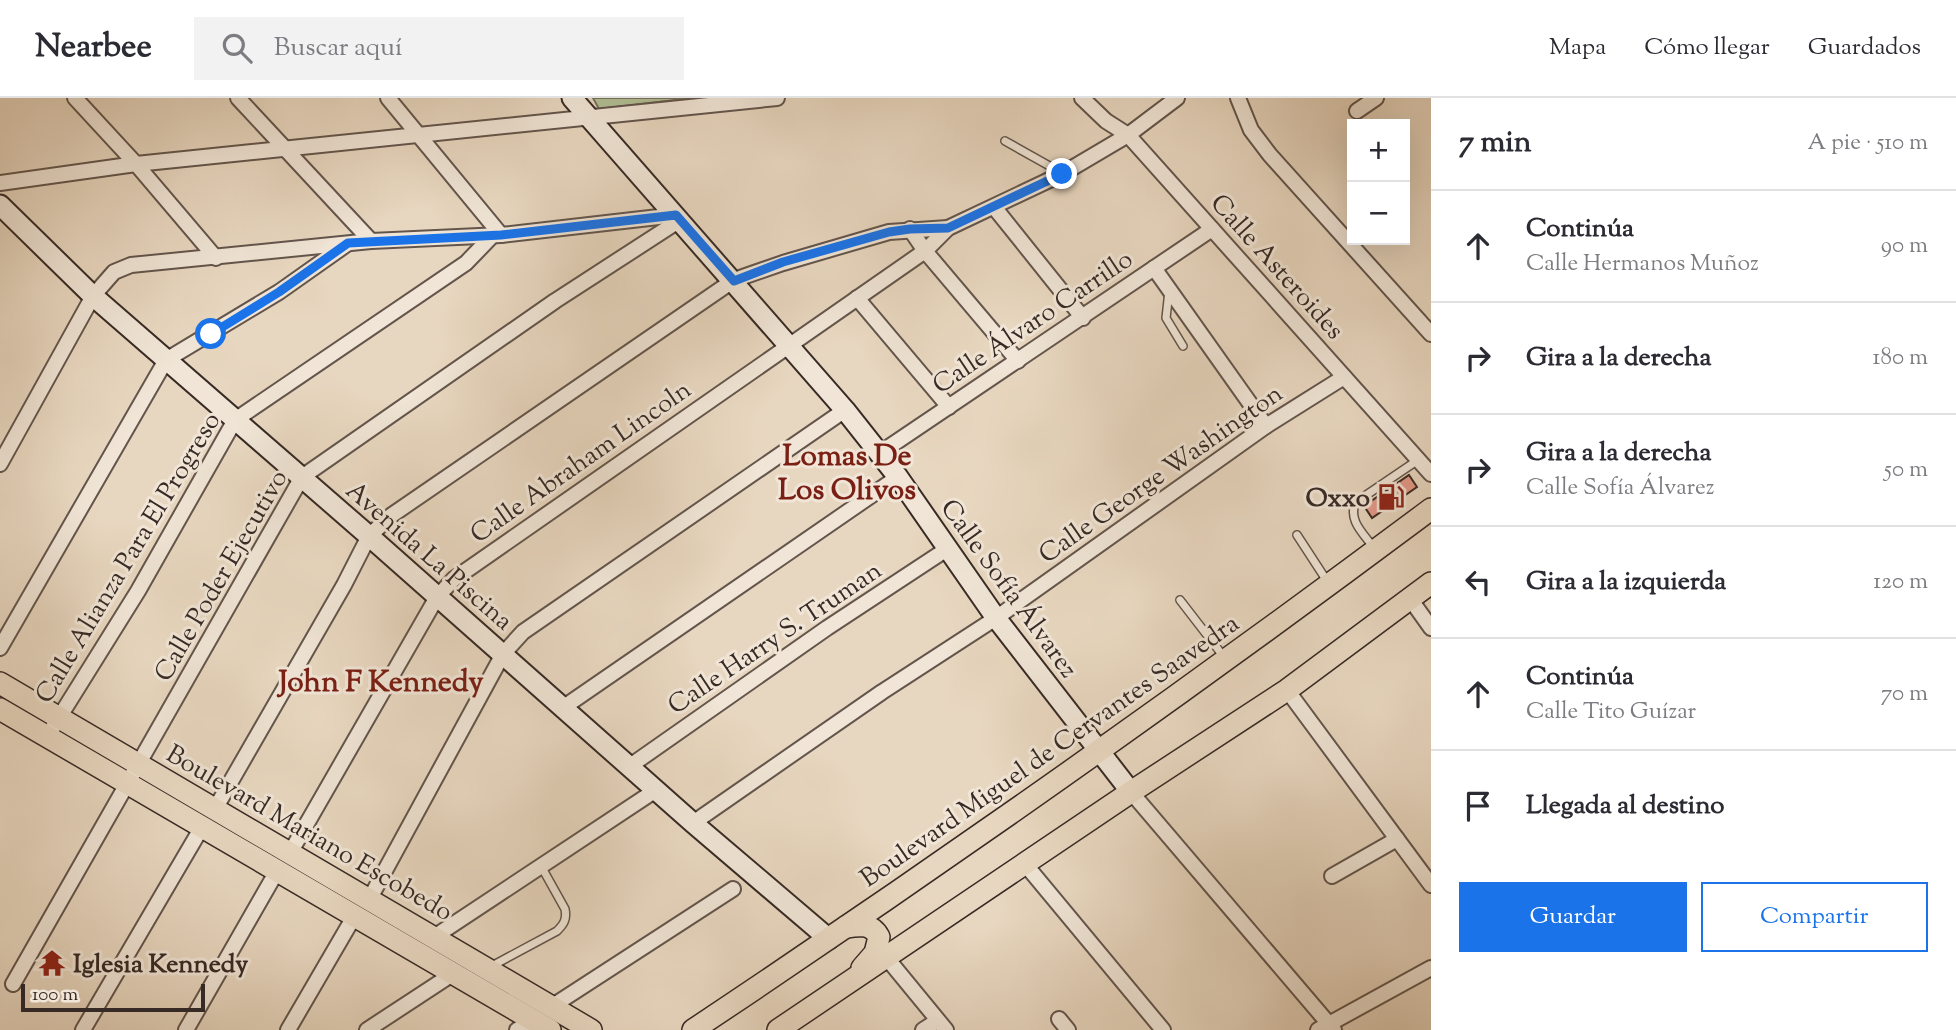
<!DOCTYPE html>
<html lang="es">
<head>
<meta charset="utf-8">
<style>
	body { margin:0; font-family:"Sorts Mill Goudy",serif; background:#f2f2f3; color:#2b2b33 }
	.controls { position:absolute; right:21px; top:21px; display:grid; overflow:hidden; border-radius:0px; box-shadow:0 7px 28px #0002 }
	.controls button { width:63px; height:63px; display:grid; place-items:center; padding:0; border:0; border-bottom:2px solid #e1e1e2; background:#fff; color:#2b2b33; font:35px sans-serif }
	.scale { position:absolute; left:21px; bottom:18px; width:184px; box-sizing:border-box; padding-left:7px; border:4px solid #372a25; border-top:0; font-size:19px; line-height:24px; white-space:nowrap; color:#372a25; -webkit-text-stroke:5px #f0e5d6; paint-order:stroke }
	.stop { position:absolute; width:21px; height:21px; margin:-16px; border:5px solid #1a73e8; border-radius:50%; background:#fff }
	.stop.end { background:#1a73e8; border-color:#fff; box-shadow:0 2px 7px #0008 }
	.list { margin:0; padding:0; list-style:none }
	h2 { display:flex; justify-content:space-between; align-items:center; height:91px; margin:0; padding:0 28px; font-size:30px }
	h2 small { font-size:23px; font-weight:400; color:#7c7c81 }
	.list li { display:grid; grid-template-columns:46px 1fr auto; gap:21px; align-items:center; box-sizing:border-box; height:112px; padding:0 28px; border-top:2px solid #e1e1e2 }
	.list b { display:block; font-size:26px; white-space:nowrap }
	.list p { margin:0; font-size:23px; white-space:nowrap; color:#7c7c81 }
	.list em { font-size:23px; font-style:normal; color:#7c7c81 }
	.actions { display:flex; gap:14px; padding:21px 28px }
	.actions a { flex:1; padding:16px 0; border:2px solid #1a73e8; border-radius:0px; text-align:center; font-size:24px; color:#1a73e8 }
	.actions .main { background:#1a73e8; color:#fff }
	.icon { flex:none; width:38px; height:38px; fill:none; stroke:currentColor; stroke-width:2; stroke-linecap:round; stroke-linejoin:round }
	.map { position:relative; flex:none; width:1431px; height:932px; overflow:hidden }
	header { display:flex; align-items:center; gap:42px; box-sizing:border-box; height:98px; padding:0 35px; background:#fff; border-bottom:2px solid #e1e1e2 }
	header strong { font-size:33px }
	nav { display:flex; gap:38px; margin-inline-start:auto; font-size:24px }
	.search { width:490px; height:63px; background:#f2f2f3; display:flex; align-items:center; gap:18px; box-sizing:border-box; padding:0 24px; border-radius:0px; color:#7c7c81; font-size:26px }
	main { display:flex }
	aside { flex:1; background:#fff }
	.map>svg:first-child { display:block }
	.green { fill:#b2bf96; stroke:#74745e; stroke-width:2 }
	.building { fill:#e69a8a; stroke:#372a25; stroke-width:2 }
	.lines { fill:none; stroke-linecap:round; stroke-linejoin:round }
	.lane-casing { stroke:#63554c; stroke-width:10 }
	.street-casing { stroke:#63554c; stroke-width:18 }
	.secondary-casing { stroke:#372a25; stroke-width:23 }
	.primary-casing { stroke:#372a25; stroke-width:24 }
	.lane { stroke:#f0e5d6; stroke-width:7 }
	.street { stroke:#f0e5d6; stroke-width:14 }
	.secondary { stroke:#f0e5d6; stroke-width:19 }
	.primary { stroke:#e8d7c0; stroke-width:21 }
	.route { stroke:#1a73e8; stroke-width:9 }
	.labels { text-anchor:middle; stroke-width:6; stroke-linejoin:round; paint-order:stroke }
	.street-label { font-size:26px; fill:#372a25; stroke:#f0e5d6 }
	.poi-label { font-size:26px; font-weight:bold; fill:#372a25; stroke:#f0e5d6; text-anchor:end }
	.quarter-label { font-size:30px; font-weight:bold; fill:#7a1f14; stroke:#f0e5d6 }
</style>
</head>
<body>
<header>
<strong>Nearbee</strong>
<div class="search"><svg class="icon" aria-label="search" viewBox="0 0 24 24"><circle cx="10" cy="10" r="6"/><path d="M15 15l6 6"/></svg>Buscar aquí</div>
<nav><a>Mapa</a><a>Cómo llegar</a><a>Guardados</a></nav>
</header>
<main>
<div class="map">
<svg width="1431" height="932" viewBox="0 0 1431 932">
	<rect width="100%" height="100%" fill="#e8d7c0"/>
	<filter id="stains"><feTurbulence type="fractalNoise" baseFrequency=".00286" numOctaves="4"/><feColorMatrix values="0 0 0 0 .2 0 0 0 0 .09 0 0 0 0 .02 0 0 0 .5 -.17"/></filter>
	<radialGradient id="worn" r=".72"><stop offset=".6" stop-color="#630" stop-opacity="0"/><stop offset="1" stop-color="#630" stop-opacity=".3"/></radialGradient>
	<path class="green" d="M593 0H692L599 11Z"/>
	<path class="building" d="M1409 377 1417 389 1372 420 1364 408Z"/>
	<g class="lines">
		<defs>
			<g id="lane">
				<path d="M1005 43 1062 75"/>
				<path d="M1169 193 1166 220 1183 248"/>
				<path d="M1297 437 1327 483"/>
				<path d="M1374 450C1364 436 1347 422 1356 404L1418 362"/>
				<path d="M1180 502 1224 559"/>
				<path d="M490 869 557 833C564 826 567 821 565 811L541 768"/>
			</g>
			<g id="street">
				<path d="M75 0 136 66 216 160"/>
				<path d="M238 0 371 143"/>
				<path d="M388 0 501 137"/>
				<path d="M1082 0 1106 23 1128 37 1431 376"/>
				<path d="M1238 0 1251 32 1270 57 1431 236"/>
				<path d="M1357 13 1376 0"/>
				<path d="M0 85 136 66 777 0"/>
				<path d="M994 109 1083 220"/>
				<path d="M910 131 925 153 1018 263"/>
				<path d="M1154 170 1266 328"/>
				<path d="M857 200 949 309"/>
				<path d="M880 355 1212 131"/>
				<path d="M0 366 93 198 114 174 131 167 371 143 501 137 676 117"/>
				<path d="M1411 502 1431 530"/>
				<path d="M0 550 166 262 279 194 347 146"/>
				<path d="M1287 592 1431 787"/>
				<path d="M564 609 898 379"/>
				<path d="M47 639 138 493 235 322 466 165 493 137"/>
				<path d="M630 668 827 530 947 451"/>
				<path d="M1131 694 1334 932"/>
				<path d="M215 711 344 487 369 438 392 417 734 182 783 165 889 134 948 130"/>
				<path d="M693 725 882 594 996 520 1266 328 1344 279"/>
				<path d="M290 755 437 499 454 481 925 153 948 130 1062 76 1128 37 1177 0"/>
				<path d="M1025 766 1163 932"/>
				<path d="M1332 778 1397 741"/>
				<path d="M369 802 503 556 523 534 845 312"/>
				<path d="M434 839 656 692"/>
				<path d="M886 859 946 932"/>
				<path d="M13 886 302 379 555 203 680 122"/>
				<path d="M551 909 733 791"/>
				<path d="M1059 921 1068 932"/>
				<path d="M83 932 202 729"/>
				<path d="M186 932 277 773"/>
				<path d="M288 932 355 817"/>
				<path d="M367 932 454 875"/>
				<path d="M517 932 533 922"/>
				<path d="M923 932 937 923"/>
				<path d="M1318 932 1431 870"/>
			</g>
			<g id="secondary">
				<path d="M572 0 845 312 898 379 996 520 1131 694"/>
				<path d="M0 107 93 198 369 438 693 725 829 841"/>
			</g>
			<g id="primary">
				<path d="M0 585 591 932"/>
				<path d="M0 611 550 932"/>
				<path d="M846 829C859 827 872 825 879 839L875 855 862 870"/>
				<path d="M693 932C944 765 1190 591 1431 411"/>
				<path d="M778 932 1131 694 1287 592 1431 485"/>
			</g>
		</defs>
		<use href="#lane" class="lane-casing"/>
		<use href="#street" class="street-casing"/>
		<use href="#secondary" class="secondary-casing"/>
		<use href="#primary" class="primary-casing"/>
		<use href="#lane" class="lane"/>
		<use href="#street" class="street"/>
		<use href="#secondary" class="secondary"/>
		<use href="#primary" class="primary"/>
	</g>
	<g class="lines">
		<path class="route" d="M211 236 279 194 348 145 501 137 676 117 734 183 783 164 889 134 910 131 948 130 1062 76"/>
	</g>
	<defs>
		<symbol id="fuel-bare" viewBox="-9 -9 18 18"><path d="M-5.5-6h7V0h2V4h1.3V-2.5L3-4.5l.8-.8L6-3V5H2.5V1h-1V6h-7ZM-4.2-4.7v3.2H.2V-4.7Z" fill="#8f2418" stroke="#f0e5d6" stroke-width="2.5" paint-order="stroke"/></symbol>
		<symbol id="temple-bare" viewBox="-9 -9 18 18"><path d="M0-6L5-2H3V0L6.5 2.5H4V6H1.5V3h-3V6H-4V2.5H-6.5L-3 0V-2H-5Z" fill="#8f2418" stroke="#f0e5d6" stroke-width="2.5" paint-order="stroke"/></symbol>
	</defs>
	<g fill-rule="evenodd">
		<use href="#fuel-bare" x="1372" y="380" width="38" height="38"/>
		<use href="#temple-bare" x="33" y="846" width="38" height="38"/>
	</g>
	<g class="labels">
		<g class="street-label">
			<text transform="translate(1278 168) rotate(48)" y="9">Calle Asteroides</text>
			<text transform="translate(1032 223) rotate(-34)" y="9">Calle Álvaro Carrillo</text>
			<text transform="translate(580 363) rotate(-35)" y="9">Calle Abraham Lincoln</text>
			<text transform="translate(1160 375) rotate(-35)" y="9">Calle George Washington</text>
			<text transform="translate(430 457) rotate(41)" y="9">Avenida La Piscina</text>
			<text transform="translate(127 459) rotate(-59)" y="9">Calle Alianza Para El Progreso</text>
			<text transform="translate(220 477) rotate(-60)" y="9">Calle Poder Ejecutivo</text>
			<text transform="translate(1010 490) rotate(54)" y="9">Calle Sofía Álvarez</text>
			<text transform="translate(774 539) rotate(-34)" y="9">Calle Harry S. Truman</text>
			<text transform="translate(1049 652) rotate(-35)" y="9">Boulevard Miguel de Cervantes Saavedra</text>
			<text transform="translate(310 734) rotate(30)" y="9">Boulevard Mariano Escobedo</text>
		</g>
		<g class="poi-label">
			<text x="1370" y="408">Oxxo</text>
			<text x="73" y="874" text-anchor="start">Iglesia Kennedy</text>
		</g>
		<g class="quarter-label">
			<text x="847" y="367">Lomas De<tspan x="847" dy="34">Los Olivos</tspan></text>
			<text x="381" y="593">John F Kennedy</text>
		</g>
	</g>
	<rect width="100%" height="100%" filter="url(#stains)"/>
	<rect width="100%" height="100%" fill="url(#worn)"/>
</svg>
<div class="controls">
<button>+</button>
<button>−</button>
</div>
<div class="scale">100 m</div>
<div class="stop" style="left:211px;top:236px"></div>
<div class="stop end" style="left:1062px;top:76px"></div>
</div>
<aside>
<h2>7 min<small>A pie · 510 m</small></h2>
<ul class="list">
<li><svg class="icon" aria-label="ahead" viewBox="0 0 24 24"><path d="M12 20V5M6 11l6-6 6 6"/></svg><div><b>Continúa</b><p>Calle Hermanos Muñoz</p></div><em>90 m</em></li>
<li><svg class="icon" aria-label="right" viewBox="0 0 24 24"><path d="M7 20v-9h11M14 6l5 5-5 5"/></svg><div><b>Gira a la derecha</b></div><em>180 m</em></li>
<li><svg class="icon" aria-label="right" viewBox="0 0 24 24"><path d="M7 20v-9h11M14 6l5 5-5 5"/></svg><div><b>Gira a la derecha</b><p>Calle Sofía Álvarez</p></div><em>50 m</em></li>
<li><svg class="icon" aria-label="left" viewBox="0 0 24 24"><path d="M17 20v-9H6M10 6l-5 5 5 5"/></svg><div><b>Gira a la izquierda</b></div><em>120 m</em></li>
<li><svg class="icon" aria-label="ahead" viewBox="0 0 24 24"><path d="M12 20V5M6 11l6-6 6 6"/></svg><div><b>Continúa</b><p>Calle Tito Guízar</p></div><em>70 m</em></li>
<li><svg class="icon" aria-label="arrive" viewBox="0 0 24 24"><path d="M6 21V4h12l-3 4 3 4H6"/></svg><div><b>Llegada al destino</b></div></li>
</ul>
<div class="actions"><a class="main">Guardar</a><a>Compartir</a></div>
</aside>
</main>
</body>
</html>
